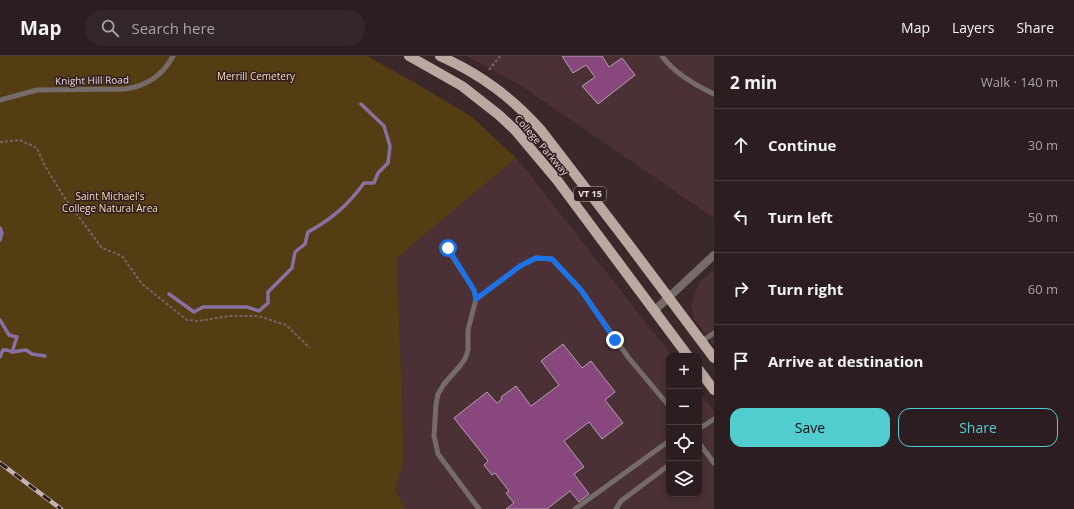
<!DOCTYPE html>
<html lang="en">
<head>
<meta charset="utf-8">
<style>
	body { margin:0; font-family:"Open Sans",sans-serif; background:#342729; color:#f1f3f6 }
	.controls { position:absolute; right:12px; bottom:12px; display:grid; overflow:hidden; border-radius:8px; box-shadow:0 2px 6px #0003 }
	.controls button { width:36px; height:36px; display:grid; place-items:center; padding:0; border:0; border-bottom:1px solid #483c3e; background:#2c1e20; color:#f1f3f6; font:20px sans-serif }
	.stop { position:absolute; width:12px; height:12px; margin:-9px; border:3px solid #1a73e8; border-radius:50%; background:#fff }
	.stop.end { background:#1a73e8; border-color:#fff; box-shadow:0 1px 4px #0008 }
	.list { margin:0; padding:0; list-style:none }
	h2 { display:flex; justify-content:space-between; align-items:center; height:52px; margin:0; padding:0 16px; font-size:17px }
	h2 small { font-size:13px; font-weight:400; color:#a6a2a5 }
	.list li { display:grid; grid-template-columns:26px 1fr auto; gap:12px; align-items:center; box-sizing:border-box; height:72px; padding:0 16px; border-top:1px solid #483c3e }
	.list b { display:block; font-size:15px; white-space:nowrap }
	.list em { font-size:13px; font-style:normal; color:#a6a2a5 }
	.actions { display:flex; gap:8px; padding:12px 16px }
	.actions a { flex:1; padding:9px 0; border:1px solid #52cdcf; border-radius:12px; text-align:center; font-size:14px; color:#52cdcf }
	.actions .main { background:#52cdcf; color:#111 }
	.icon { flex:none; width:22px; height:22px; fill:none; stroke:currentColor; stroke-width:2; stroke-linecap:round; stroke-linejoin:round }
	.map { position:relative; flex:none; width:714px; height:453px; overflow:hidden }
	header { display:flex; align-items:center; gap:24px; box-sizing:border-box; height:56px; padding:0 20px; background:#2c1e20; border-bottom:1px solid #483c3e }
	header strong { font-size:19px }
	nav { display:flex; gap:22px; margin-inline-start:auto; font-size:14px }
	.search { width:280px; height:36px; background:#342729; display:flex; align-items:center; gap:10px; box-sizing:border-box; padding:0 14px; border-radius:22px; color:#a6a2a5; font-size:15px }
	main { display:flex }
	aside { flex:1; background:#2c1e20 }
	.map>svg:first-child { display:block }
	.built { fill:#4b3135 }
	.green { fill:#543c13 }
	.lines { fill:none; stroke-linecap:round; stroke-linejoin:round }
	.stream { stroke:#8871a2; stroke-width:3.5 }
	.building { fill:#88487d; stroke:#b3a1ae }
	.path { stroke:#766568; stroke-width:2; stroke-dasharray:3 2; stroke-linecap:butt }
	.service { stroke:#756b68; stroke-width:5 }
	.tertiary { stroke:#756b68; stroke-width:8 }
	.primary { stroke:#bba9a1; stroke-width:10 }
	.rail-casing { stroke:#c2b4b6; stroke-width:4.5 }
	.rail { stroke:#301e21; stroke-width:3; stroke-dasharray:9; stroke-linecap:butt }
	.route { stroke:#1a73e8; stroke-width:5 }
	.labels { text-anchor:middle; stroke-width:3; stroke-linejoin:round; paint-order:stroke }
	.shield { fill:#301e21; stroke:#b2a3a5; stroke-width:1 }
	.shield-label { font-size:9px; font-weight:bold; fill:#e9dcde }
	.park-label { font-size:10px; fill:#f9dfba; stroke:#301e21 }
	.street-label { font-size:10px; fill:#e9dcde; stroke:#301e21 }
</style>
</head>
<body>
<header>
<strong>Map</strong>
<div class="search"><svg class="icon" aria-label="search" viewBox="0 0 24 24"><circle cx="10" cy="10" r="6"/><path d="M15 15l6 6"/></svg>Search here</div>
<nav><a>Map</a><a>Layers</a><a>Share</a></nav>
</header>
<main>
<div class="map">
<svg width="714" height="453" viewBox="0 0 714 453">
	<rect width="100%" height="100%" fill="#3b282b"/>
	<g class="built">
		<path d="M467 0H714V162L520 29Z"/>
		<path d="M516 102 527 115 672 300H669V438H699V336L714 355V453H406L395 434 404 404 397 202Z"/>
		<path d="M714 214V289L694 263 691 249 699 226Z"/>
	</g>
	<path class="green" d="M0 0H367L419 29 472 61 516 102 397 202 404 404 395 434 406 453H0Z"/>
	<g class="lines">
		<g class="stream">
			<path d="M0 172 2 177 0 184"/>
			<path d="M169 238 194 256 203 251H247L259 255 268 247V236L292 212 295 196 305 188 308 176C332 163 348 149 364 127H374L378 117 388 107 390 90 384 70 361 48"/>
			<path d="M0 264 9 279 17 281 12 296"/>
			<path d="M0 301 3 294H7L12 296 26 294 32 298 45 300"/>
		</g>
	</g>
	<g class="building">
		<path d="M562 0H602L609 11 622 2 635 19 598 48 582 30 595 21 586 9 573 17Z"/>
		<path d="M563 288 582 312 591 305 615 336 605 344 623 367 602 383 589 366 564 385 584 411 574 418 589 438 579 446 570 435 547 453H506L514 447 506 437 509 435 495 417 492 419 484 409 488 405 454 362 487 336 497 347 502 343 501 341 516 330 531 350 559 329 541 305Z"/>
	</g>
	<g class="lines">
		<g class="path">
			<path d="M489 14 500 0"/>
			<path d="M0 86 20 84 37 92 45 110 64 141 102 192 122 200 142 228 187 264 198 265 229 260H258L286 269 310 292"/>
		</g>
		<g class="service">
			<path d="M662 0C674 17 695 29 714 38"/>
			<path d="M0 44 37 34 125 33C146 30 163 19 173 0"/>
			<path d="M447 192 474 234 476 243 468 274V294L465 303 459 311 444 328 438 338 436 349 434 380 438 398 479 453"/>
			<path d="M476 243 520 210 536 202 552 203 581 234 628 301 669 350"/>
			<path d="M702 285 714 277"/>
			<path d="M699 373 714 363"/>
			<path d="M699 387 714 407"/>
			<path d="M575 453 669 385"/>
			<path d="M616 453 621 445 669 409"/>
		</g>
		<path class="tertiary" d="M654 255 714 199"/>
		<g class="primary">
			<path d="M409 0 462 30 499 59 515 74 557 124 688 300"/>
			<path d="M440 0C482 19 511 41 541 74L627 186 714 302"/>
			<path d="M699 314 714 334"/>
		</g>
		<defs>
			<path id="rail" d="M0 407 61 453"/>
		</defs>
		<use href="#rail" class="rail-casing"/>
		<use href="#rail" class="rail"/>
	</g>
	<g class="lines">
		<path class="route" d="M448 192 474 234 476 243 520 210 536 202 552 203 581 234 615 284"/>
	</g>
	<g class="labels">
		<rect class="shield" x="574" y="131" width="32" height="14" rx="3"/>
		<g class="shield-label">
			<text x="590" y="141">VT 15</text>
		</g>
		<g class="park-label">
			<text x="256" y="24">Merrill Cemetery</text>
			<text x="110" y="144">Saint Michael's<tspan x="110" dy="12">College Natural Area</tspan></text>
		</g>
		<g class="street-label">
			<text transform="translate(92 24) rotate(-1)" y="4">Knight Hill Road</text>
			<text transform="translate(542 89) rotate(49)" y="4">College Parkway</text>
		</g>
	</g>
</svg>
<div class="controls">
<button>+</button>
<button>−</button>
<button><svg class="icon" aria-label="locate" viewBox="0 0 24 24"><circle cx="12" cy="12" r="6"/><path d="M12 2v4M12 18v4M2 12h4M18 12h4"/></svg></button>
<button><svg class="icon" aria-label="layers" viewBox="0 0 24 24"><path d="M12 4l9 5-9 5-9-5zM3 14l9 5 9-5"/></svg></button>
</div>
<div class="stop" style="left:448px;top:192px"></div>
<div class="stop end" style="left:615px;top:284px"></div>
</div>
<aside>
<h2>2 min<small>Walk · 140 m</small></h2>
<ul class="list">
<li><svg class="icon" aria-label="ahead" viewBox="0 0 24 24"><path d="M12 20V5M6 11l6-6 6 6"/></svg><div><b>Continue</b></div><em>30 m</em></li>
<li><svg class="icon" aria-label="left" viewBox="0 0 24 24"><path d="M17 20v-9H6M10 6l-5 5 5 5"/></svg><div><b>Turn left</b></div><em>50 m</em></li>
<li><svg class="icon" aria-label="right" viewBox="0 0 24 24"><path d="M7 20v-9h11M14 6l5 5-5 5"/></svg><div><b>Turn right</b></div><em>60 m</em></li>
<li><svg class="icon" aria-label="arrive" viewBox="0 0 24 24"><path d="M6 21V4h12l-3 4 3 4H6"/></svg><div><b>Arrive at destination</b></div></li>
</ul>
<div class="actions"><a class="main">Save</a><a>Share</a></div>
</aside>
</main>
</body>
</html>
